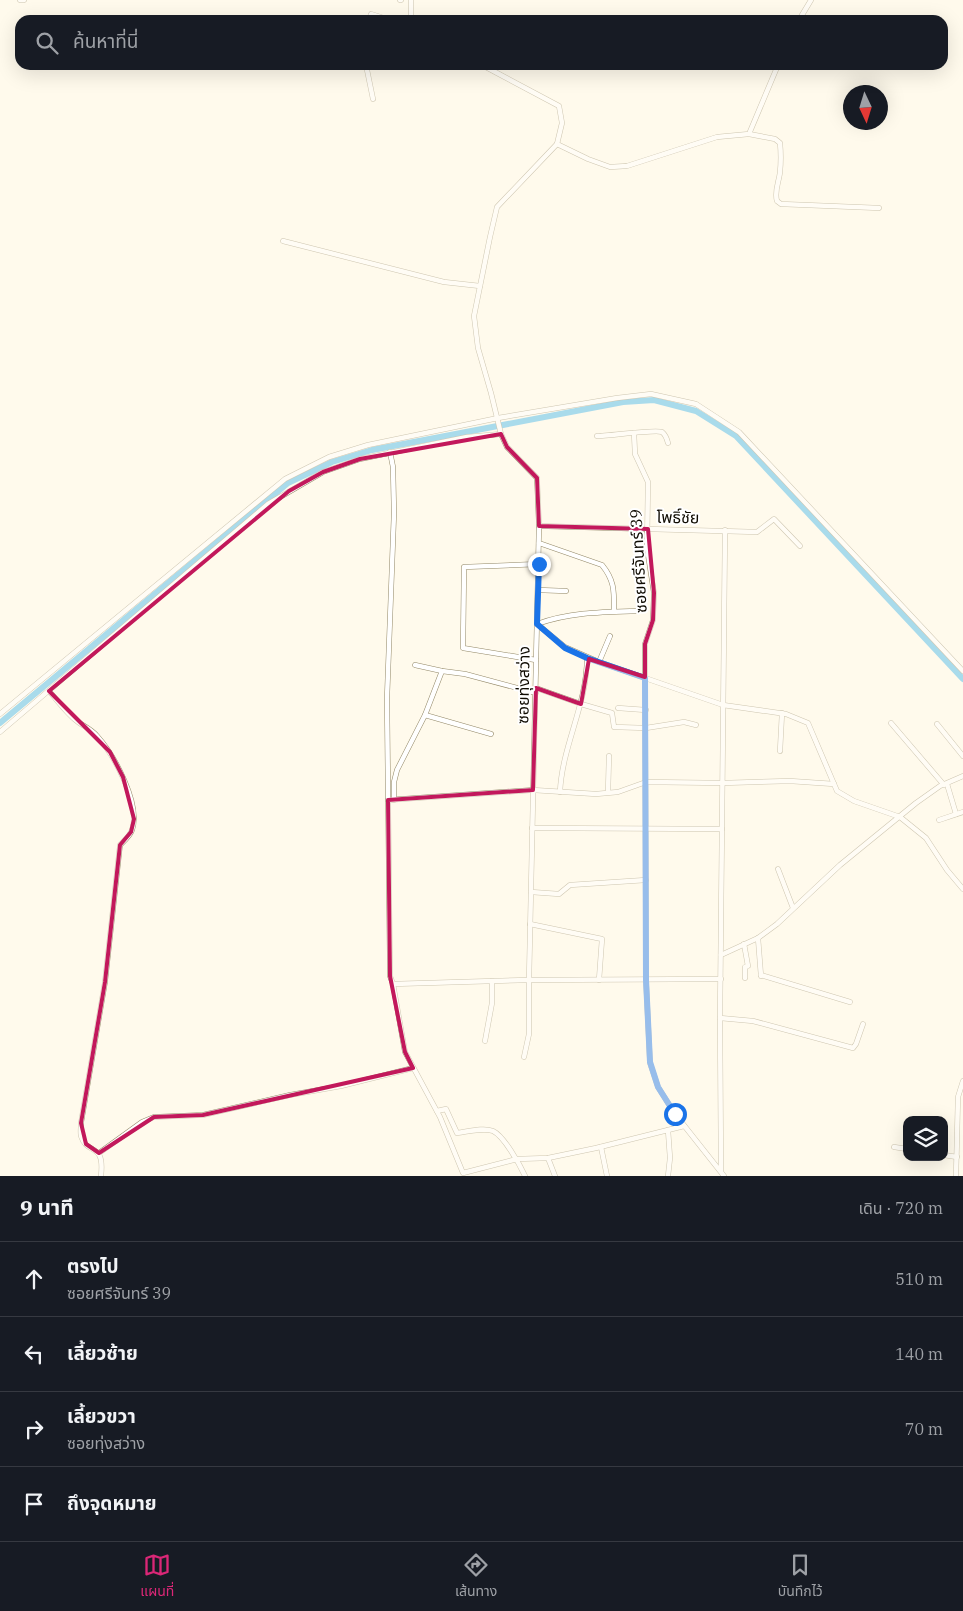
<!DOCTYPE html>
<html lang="th">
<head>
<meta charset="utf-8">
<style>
	body { margin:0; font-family:"IBM Plex Serif","Noto Sans Thai",serif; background:#20242c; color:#f1f3f6 }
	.controls { position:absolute; right:15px; bottom:15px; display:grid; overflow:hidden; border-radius:10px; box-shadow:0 5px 20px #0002 }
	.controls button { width:45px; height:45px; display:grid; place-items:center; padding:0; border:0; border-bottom:1px solid #363941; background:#171b24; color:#f1f3f6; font:25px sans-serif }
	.compass { position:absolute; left:843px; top:85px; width:45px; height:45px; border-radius:50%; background:#171b24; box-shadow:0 5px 20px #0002; rotate:176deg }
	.stop { position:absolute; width:15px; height:15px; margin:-11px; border:4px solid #1a73e8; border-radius:50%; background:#fff }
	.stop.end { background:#1a73e8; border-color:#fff; box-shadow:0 1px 5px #0008 }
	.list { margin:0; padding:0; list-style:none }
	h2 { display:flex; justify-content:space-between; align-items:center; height:65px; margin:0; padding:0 20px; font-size:21px }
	h2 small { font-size:16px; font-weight:400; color:#9ea1a6 }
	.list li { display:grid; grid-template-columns:32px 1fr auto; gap:15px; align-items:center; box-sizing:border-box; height:75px; padding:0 20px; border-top:1px solid #363941 }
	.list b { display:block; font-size:19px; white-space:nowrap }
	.list p { margin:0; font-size:16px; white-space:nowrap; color:#9ea1a6 }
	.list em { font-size:16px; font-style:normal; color:#9ea1a6 }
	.icon { flex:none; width:28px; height:28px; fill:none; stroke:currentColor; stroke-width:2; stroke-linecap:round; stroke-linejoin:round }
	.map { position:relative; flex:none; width:963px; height:1176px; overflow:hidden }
	.search { position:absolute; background:#171b24; box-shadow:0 5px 20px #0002; left:15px; right:15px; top:15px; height:55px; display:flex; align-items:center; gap:12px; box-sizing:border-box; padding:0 18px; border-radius:15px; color:#9ea1a6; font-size:19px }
	.sheet { height:365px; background:#171b24 }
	nav { display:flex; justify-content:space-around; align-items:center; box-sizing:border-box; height:70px; border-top:1px solid #363941; background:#171b24; font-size:14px; color:#9ea1a6 }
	nav a { display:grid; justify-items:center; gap:2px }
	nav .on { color:#db2777 }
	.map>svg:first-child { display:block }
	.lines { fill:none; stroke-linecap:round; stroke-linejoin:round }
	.canal { stroke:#42b5e8; stroke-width:6 }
	.minor-casing { stroke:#938867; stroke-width:5.5 }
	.minor { stroke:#fff; stroke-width:4.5 }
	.route { stroke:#1a73e8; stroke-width:6 }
	.marked { fill:none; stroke:#c2185b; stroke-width:4; stroke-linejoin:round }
	.labels { text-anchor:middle; stroke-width:4; stroke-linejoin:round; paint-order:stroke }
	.street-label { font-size:16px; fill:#0f0b02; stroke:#fff }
</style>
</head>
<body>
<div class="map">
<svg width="963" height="1176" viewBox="0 0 963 1176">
	<rect width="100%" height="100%" fill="#fffaec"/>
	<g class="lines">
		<path class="canal" d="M0 723 288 483 332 462 372 450 623 402 654 400 696 411 736 436 963 679"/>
		<defs>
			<g id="minor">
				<path d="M20 0H24"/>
				<path d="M400 0H401"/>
				<path d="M411 0V20"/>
				<path d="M369 20 371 14 390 20"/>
				<path d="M799 20 811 0"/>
				<path d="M366 65 373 99"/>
				<path d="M482 65 559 106 562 123 557 144 497 207 490 237 474 316 478 348 491 393 501 434 507 447 537 478 539 526 529 980V1034L524 1057"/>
				<path d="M749 134 775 139 780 143C781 153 781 162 780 172 779 182 774 191 777 201L781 204 879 208"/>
				<path d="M557 144 588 159 610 167 627 166 717 137 749 134 778 65"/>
				<path d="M283 241 444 282 480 286"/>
				<path d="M634 433 635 454 648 482 647 548 654 593 653 620 645 644 646 980 650 1063 658 1087 675 1114 724 1176"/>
				<path d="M597 436C609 436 656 429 662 432 666 435 667 439 668 443"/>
				<path d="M390 452 393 467 394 513 387 698 390 976 393 984 529 980 721 979"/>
				<path d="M539 526 757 532 774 519 800 546"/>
				<path d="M539 543 602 565C615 581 614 592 614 611"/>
				<path d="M538 590 566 591"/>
				<path d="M638 611C603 612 570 612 537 624L565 647 599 662 723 705 786 714 808 723 837 791 854 801 900 817 926 838 947 870 963 889"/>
				<path d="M536 660 463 648 464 567 539 564"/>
				<path d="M599 662 610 636"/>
				<path d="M415 665 442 671 465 674 536 693"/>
				<path d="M536 688 581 704 612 713 614 727 646 728 684 722 696 725"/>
				<path d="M49 691C58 701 67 714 78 722 85 727 91 729 97 736 114 755 141 804 132 830 130 836 124 841 120 845L105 982 81 1123C81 1127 80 1132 81 1136 87 1156 105 1141 101 1176"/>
				<path d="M618 708 646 710"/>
				<path d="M0 714 285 479 329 457 368 445 498 418 617 398 651 394 696 404 739 432 963 671"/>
				<path d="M425 715 491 734"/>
				<path d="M891 723 944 785"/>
				<path d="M937 724 963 756"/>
				<path d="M0 732 268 504 323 472 360 459 467 437 501 434"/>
				<path d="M780 751 782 713"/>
				<path d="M947 784 956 814"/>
				<path d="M560 792C562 746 587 705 587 658"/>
				<path d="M608 792 609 756"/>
				<path d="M388 800 533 790 596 794 618 792 646 782 723 783 790 781 834 784"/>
				<path d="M394 800V782L397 770 425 715 442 671"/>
				<path d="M939 820 963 812"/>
				<path d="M532 828 722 829"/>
				<path d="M778 869 793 908"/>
				<path d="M531 892 559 894 570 885 646 880"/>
				<path d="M530 924 602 939 599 980"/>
				<path d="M758 938 761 976"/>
				<path d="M744 944 748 966 745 967V978"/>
				<path d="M721 955 758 938 777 924 840 865 916 803 940 786 963 776"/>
				<path d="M761 975 850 1002"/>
				<path d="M393 984 405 1052 440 1117 463 1173 517 1159 548 1158 596 1148 684 1126"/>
				<path d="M720 1018 753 1021 853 1048 856 1044 863 1024"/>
				<path d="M485 1041 492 1003V981"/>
				<path d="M437 1111 446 1109 457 1133C467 1132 483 1127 493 1131 504 1136 520 1165 525 1176"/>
				<path d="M601 1147 607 1176"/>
				<path d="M894 1147 907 1149"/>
				<path d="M99 1153 142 1122 154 1117 203 1115 290 1095 341 1086 413 1068"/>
				<path d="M944 1155 957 1157"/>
				<path d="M548 1158 555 1176"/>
				<path d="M721 1171 720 1018 725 530"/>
				<path d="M668 1176 670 1158 668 1130"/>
				<path d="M956 1176 958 1097 963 1081"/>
			</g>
		</defs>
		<use href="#minor" class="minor-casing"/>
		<use href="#minor" class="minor"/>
	</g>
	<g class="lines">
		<path class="route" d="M539 564 537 624 565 648 587 658 645 678 646 980 650 1062 658 1087 675 1114"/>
	</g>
	<path d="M0 0H963V1176H0ZM501 434 507 447 537 478 539 526 648 529 654 593 653 620 645 644V677L589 659 581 704 536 688 533 790 388 800 390 976 405 1052 413 1068 203 1115 154 1117 99 1153 86 1144 81 1123 105 982 120 845 131 832 134 819 123 777 110 752 49 691 289 491 323 472 360 459Z" fill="#fffaec" fill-opacity=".55" fill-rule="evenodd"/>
	<path class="marked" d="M501 434 507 447 537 478 539 526 648 529 654 593 653 620 645 644V677L589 659 581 704 536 688 533 790 388 800 390 976 405 1052 413 1068 203 1115 154 1117 99 1153 86 1144 81 1123 105 982 120 845 131 832 134 819 123 777 110 752 49 691 289 491 323 472 360 459Z"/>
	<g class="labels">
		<g class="street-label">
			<text transform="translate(678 517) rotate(1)" y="6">โพธิ์ชัย</text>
			<text transform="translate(638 561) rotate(-93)" y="6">ซอยศรีจันทร์ 39</text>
			<text transform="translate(523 685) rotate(-89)" y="6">ซอยทุ่งสว่าง</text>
		</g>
	</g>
</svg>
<div class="controls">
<button><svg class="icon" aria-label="layers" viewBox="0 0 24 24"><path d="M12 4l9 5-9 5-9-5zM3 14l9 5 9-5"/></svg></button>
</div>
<svg class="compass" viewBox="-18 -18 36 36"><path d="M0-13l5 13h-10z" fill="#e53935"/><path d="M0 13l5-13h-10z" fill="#9ea1a6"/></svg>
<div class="stop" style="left:675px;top:1114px"></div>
<div class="stop end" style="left:539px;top:564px"></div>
<div class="search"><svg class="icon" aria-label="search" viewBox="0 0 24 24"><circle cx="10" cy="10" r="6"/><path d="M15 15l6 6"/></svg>ค้นหาที่นี่</div>
</div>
<section class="sheet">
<h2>9 นาที<small>เดิน · 720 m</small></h2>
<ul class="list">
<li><svg class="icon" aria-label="ahead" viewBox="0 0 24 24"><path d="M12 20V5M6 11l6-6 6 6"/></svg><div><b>ตรงไป</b><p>ซอยศรีจันทร์ 39</p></div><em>510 m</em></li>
<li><svg class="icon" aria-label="left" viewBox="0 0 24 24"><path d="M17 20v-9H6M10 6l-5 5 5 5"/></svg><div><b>เลี้ยวซ้าย</b></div><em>140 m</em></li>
<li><svg class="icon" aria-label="right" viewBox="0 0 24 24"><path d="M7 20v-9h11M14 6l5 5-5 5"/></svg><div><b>เลี้ยวขวา</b><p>ซอยทุ่งสว่าง</p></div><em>70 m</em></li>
<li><svg class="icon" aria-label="arrive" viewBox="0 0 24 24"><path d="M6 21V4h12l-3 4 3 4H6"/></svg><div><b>ถึงจุดหมาย</b></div></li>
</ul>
</section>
<nav>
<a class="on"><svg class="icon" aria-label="map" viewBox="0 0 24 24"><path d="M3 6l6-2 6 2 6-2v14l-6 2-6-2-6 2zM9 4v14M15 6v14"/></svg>แผนที่</a>
<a><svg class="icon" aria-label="directions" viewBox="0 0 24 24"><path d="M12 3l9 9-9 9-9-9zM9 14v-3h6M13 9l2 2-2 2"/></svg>เส้นทาง</a>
<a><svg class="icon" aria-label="saved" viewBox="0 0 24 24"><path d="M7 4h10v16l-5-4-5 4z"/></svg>บันทึกไว้</a>
</nav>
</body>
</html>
